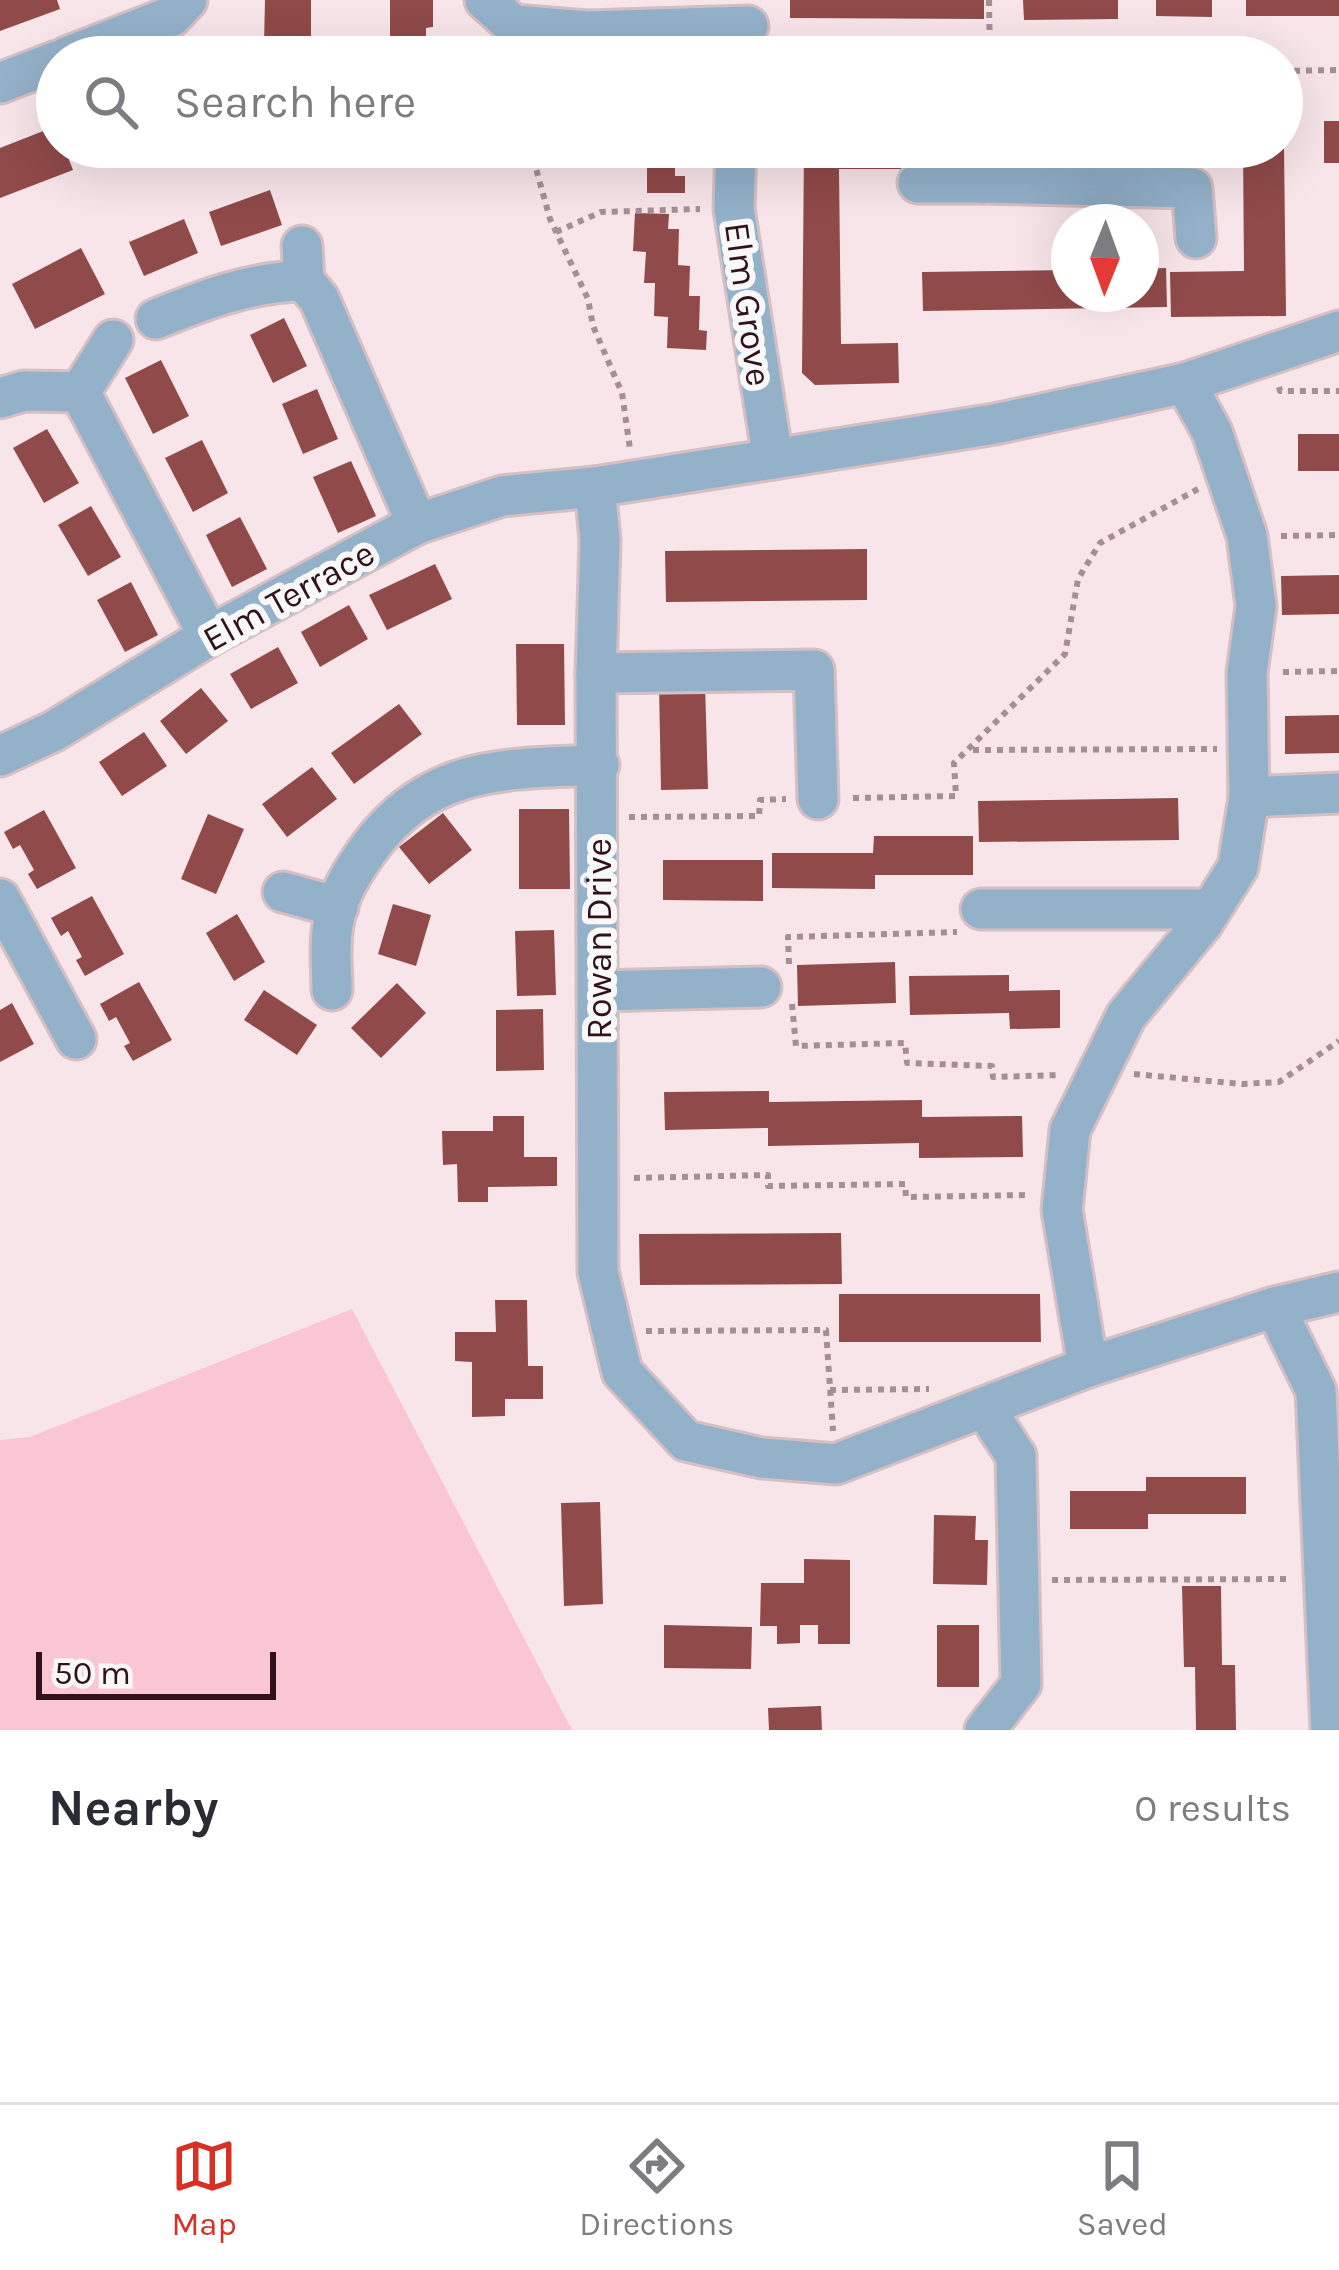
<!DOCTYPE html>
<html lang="en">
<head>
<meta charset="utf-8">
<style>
	body { margin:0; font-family:Karla,sans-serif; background:#f2f2f3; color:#2b2b33 }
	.compass { position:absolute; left:1051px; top:204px; width:108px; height:108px; border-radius:50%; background:#fff; box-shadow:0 12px 48px #0002; rotate:181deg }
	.scale { position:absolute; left:36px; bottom:30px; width:240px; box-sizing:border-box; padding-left:12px; border:6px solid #31111b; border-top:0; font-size:33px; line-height:42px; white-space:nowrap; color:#31111b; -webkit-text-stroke:9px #f8f8f8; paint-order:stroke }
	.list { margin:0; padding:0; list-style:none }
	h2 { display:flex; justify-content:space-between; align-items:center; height:156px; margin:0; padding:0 48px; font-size:51px }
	h2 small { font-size:39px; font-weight:400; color:#7c7c81 }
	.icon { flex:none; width:66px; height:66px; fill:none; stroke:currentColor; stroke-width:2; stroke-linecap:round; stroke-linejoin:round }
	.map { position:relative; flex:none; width:1339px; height:1730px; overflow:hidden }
	.search { position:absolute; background:#fff; box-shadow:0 12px 48px #0002; left:36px; right:36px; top:36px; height:132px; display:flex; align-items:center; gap:30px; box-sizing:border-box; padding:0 42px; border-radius:66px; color:#7c7c81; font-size:45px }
	.sheet { height:372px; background:#fff }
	nav { display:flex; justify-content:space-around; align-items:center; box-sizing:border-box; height:168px; border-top:3px solid #e1e1e2; background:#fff; font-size:33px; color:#7c7c81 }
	nav a { display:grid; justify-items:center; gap:6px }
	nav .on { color:#d93025 }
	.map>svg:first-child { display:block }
	.green { fill:#fbc6d4 }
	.building { fill:#8f4a49 }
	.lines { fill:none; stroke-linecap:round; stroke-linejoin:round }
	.minor-casing { stroke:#d4bfc4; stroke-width:45 }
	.path { stroke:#a68e95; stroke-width:6; stroke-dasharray:6 6; stroke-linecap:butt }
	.minor { stroke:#93b1c9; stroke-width:39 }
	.labels { text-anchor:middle; stroke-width:12; stroke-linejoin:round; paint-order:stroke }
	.street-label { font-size:36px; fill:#31111b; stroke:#f8f8f8 }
</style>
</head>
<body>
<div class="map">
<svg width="1339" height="1730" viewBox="0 0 1339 1730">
	<rect width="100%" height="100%" fill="#f8e5e9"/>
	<path class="green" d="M352 1309 572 1730H0V1440L30 1437Z"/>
	<g class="building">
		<path d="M0 0H57L60 9 0 31Z"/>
		<path d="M265 0H311V45L264 44Z"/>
		<path d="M390 0H433V27L426 28V41L390 42Z"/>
		<path d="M790 0H984V19L790 18Z"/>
		<path d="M1023 0H1118V19L1024 20Z"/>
		<path d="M1156 0H1212V17L1156 16Z"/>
		<rect x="1246" y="0" width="93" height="16"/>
		<rect x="1324" y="121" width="15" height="42"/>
		<path d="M56 126 57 147H64L73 170 0 198V148Z"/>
		<path d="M85 147H133L91 163Z"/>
		<path d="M632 147H675V176H685V193H647V164L632 165Z"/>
		<path d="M804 147H911V169H839L841 344 898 343 899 383 815 385 802 373Z"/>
		<path d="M1243 147H1284L1286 316 1171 317 1170 272 1244 271Z"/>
		<path d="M270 190 282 225 221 246 209 212Z"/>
		<path d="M635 213 669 214 668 229H679L678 265 690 266 689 296H700L699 330 707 331 706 350 667 348 668 317 654 316 655 283H644L646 252 633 251Z"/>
		<path d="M184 219 198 253 144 276 129 242Z"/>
		<path d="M81 248 105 294 35 329 12 284Z"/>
		<path d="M1166 268 1167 307 923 311 922 272 1069 270V294H1141V269Z"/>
		<path d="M284 318 307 366 273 383 250 335Z"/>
		<path d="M161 360 189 416 153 434 125 378Z"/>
		<path d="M317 389 338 439 303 454 282 404Z"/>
		<path d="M47 429 79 483 44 503 13 448Z"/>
		<rect x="1298" y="434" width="41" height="37"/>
		<path d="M202 440 228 493 193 512 165 458Z"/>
		<path d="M351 461 376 516 338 533 313 477Z"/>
		<path d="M91 506 121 557 88 576 58 525Z"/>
		<path d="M240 517 267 569 232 587 206 535Z"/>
		<path d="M867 549V600L666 602 665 551Z"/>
		<path d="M435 564 452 599 387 630 369 595Z"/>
		<path d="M1339 575V614L1282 615 1281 576Z"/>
		<path d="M131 582 158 635 125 652 97 600Z"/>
		<path d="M349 605 368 639 320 667 301 632Z"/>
		<path d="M516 644H564L565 725H517Z"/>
		<path d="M278 647 298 683 251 709 230 674Z"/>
		<path d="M705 683 708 789 661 790 659 684Z"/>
		<path d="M201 688 228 721 186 754 160 721Z"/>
		<path d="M399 704 422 734 354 784 331 753Z"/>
		<path d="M1339 715V753L1285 754V716Z"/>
		<path d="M144 732 167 766 122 796 99 762Z"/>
		<path d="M312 767 337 799 287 837 262 804Z"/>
		<path d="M1178 798 1179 840 979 842 978 801Z"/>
		<path d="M519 809H569L570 889H519Z"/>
		<path d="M44 810 76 868 37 889 28 874 34 870 20 845 13 849 4 832Z"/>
		<path d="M443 813 472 850 429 884 399 847Z"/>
		<path d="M208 814 244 829 216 894 181 879Z"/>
		<path d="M874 836H973V875H875V889L772 888V853H873Z"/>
		<path d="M663 860H763V901L663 900Z"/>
		<path d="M92 896 124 954 85 976 76 960 82 957 68 931 61 936 51 918Z"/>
		<path d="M393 904 431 915 416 966 378 954Z"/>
		<path d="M237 914 265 962 234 981 206 933Z"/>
		<path d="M554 930 556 995 517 996 515 931Z"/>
		<path d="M895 962 896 1003 798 1006 797 965Z"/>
		<path d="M1009 975V991L1060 990V1028L1010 1029 1009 1013 910 1015 909 976Z"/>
		<path d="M139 982 172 1040 133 1061 124 1046 130 1043 116 1017 109 1021 100 1004Z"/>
		<path d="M397 983 426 1013 381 1058 351 1028Z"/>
		<path d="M264 990 317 1025 297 1055 244 1020Z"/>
		<path d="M12 1003 34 1044 0 1062V1010Z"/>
		<path d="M543 1009 544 1070 496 1071V1010Z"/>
		<path d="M769 1091V1102L922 1100V1117L1022 1116 1023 1157 919 1158V1143L768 1146V1128L665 1130 664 1092Z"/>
		<path d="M493 1116H524V1157H557V1186L488 1187V1202H458L457 1164 443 1165 442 1131H493Z"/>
		<path d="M841 1233 842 1284 640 1285 639 1234Z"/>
		<path d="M839 1294H1040L1041 1342H839Z"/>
		<path d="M495 1300H527L528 1366H543V1399H505V1416L472 1417V1362L455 1361V1332H496Z"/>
		<path d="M1146 1477H1246V1514H1148V1529H1070V1491H1146Z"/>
		<path d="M600 1502 603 1604 564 1606 561 1503Z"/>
		<path d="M934 1515 976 1516 975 1540H988L987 1585 933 1584Z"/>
		<path d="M804 1559 850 1560V1644H818V1625H800V1643L777 1644V1626H760L761 1583H804Z"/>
		<path d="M1182 1586H1221L1222 1665H1235L1236 1730H1196L1195 1667H1184Z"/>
		<path d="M664 1625 752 1627 751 1669 664 1668Z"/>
		<rect x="937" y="1625" width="42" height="62"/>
		<path d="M821 1706 822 1730H769L768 1708Z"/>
	</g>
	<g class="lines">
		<defs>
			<g id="minor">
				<path d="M485 0 513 25 587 31 748 26"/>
				<path d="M67 57 172 16 187 0"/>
				<path d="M0 83 57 61"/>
				<path d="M736 147 734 209 773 459"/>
				<path d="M981 147 983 183 1192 188 1196 238"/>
				<path d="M918 183H983"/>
				<path d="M302 246 304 281 319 299 417 524"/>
				<path d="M156 319C203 300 253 281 304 281"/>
				<path d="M1339 331 1185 383 995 424 595 487 600 540 596 673 598 1272 622 1372 686 1441 762 1458 836 1464 1088 1367 1275 1307 1339 1292"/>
				<path d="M113 340 80 392 209 636"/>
				<path d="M0 398 24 391 80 392"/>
				<path d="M596 673 814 670 818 799"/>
				<path d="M0 756 54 731 209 636 417 524 502 496 595 487"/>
				<path d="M1249 797 1339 793"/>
				<path d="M283 892 338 907"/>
				<path d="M0 899 76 1039"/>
				<path d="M981 909H1211"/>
				<path d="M332 990C332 969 329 946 333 925 337 896 351 874 367 851 428 765 504 769 599 765"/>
				<path d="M597 991 761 987"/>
				<path d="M1275 1307 1316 1391 1331 1730"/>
				<path d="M1088 1367 1062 1210 1070 1130 1126 1016 1202 924 1238 867 1249 797 1247 673 1256 606 1247 536 1212 432 1185 383"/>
				<path d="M984 1407 1016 1456 1021 1684 985 1730"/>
			</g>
		</defs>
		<use href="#minor" class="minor-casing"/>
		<g class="path">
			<path d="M989 0 990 57"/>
			<path d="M1282 71 1339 70"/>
			<path d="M530 147 550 219 588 299 593 326 622 393 630 449"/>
			<path d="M556 232 601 212 700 209"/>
			<path d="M1279 387 1280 391H1339"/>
			<path d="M1281 536 1339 535"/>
			<path d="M1283 672 1339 671"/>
			<path d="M973 750 1217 749"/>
			<path d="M853 798 956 796 954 763 1065 654 1078 579 1100 543 1198 489"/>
			<path d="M629 817 759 816 760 800 786 799"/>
			<path d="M789 964 788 937 957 932"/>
			<path d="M792 1004 796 1046 905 1043 907 1063 992 1066 993 1077 1061 1075"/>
			<path d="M1134 1074 1242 1084 1279 1082 1339 1041"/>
			<path d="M634 1178 768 1175V1186L905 1184 906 1197 1030 1195"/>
			<path d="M646 1331 826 1330 833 1431"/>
			<path d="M830 1390 929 1389"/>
			<path d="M1052 1580 1291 1579"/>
		</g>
		<use href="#minor" class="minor"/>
	</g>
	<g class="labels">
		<g class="street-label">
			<text transform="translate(749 304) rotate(82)" y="13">Elm Grove</text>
			<text transform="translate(288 595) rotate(-29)" y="13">Elm Terrace</text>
			<text transform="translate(598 939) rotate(-90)" y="13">Rowan Drive</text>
		</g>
	</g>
</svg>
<svg class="compass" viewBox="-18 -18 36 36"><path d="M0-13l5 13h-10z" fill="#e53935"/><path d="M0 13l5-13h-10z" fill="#7c7c81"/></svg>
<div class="scale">50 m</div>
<div class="search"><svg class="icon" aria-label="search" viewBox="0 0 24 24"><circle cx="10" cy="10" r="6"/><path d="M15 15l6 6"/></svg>Search here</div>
</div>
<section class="sheet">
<h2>Nearby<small>0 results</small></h2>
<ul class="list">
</ul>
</section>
<nav>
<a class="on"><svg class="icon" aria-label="map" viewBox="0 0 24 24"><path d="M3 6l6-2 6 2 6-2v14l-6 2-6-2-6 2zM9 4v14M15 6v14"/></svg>Map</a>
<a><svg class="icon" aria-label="directions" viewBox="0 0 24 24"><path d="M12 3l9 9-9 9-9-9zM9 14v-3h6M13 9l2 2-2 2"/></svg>Directions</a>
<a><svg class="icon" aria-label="saved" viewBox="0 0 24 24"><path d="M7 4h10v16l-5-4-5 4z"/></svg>Saved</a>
</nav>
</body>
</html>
